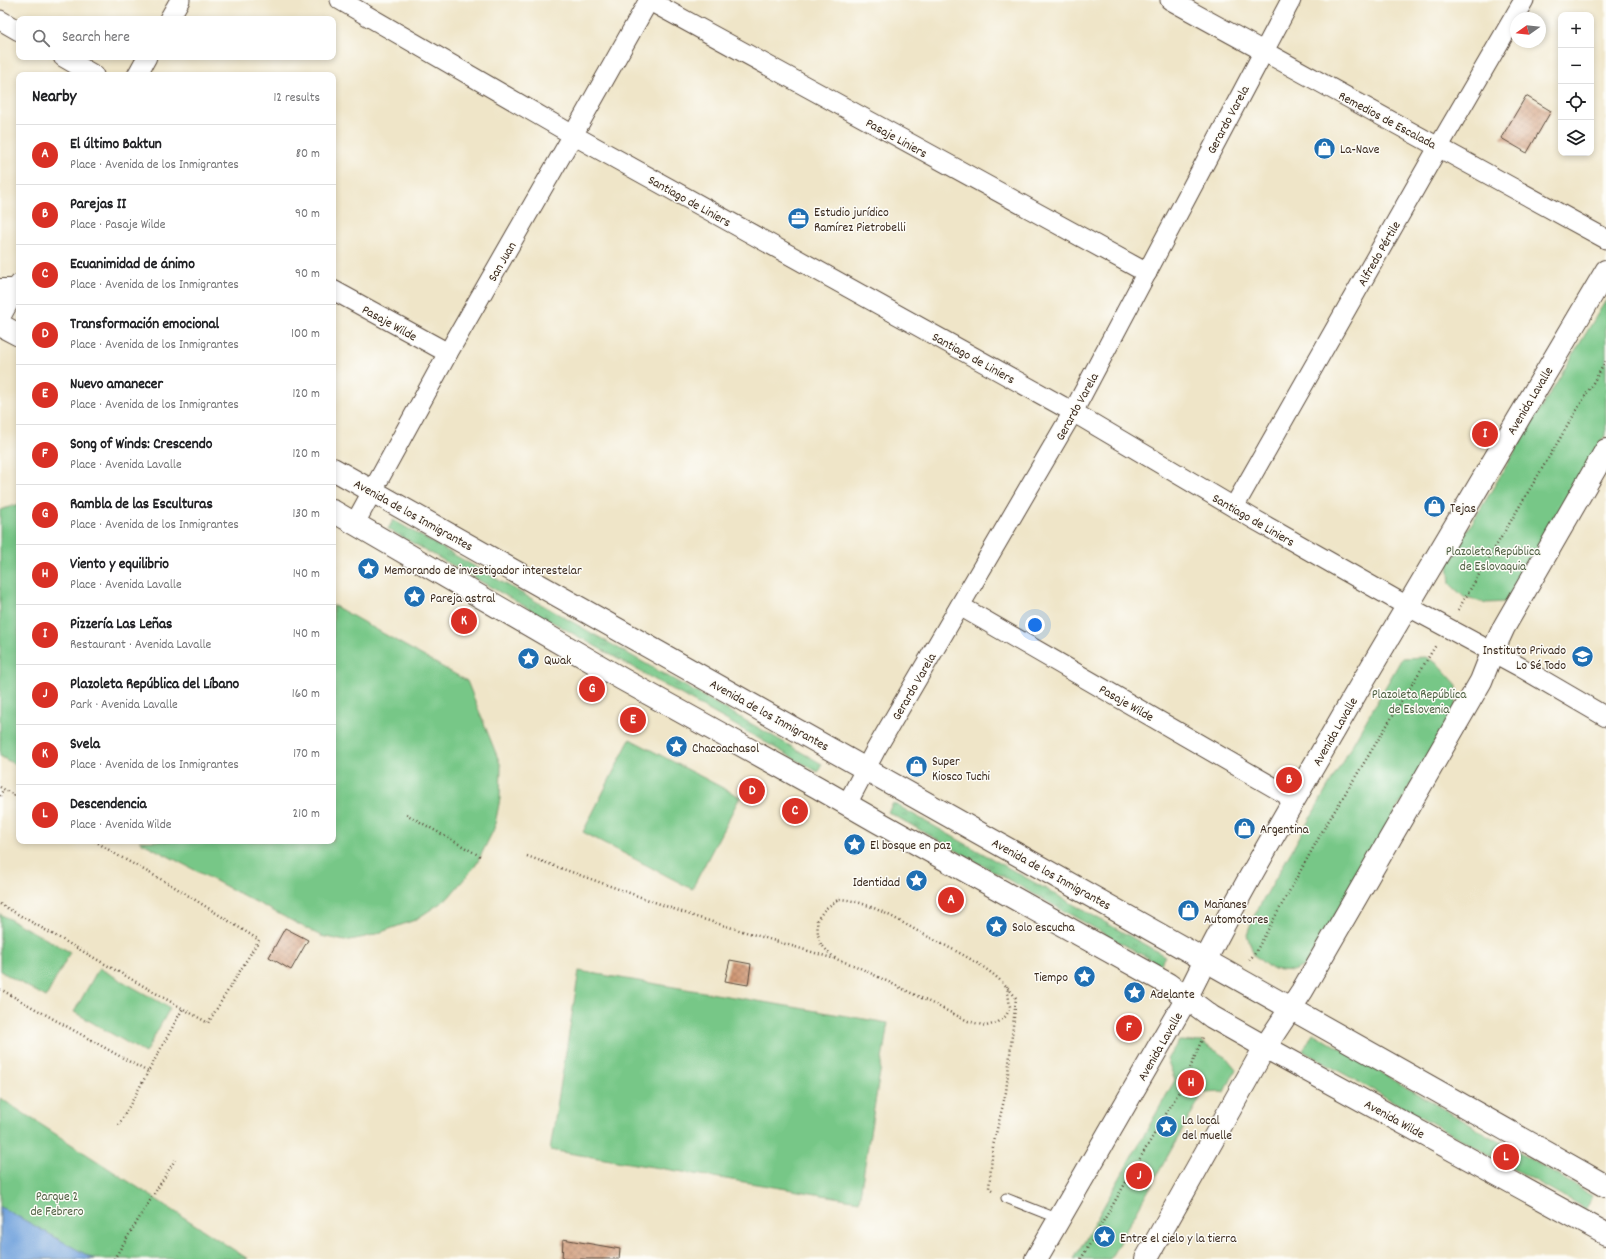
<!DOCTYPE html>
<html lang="en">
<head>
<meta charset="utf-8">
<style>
	body { margin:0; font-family:Dekko,sans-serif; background:#f2f2f2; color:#202124 }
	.controls { position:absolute; right:12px; top:12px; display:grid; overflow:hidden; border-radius:8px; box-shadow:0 2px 6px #0003 }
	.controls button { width:36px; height:36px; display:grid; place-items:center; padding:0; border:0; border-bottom:1px solid #e0e0e0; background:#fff; color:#202124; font:20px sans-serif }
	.compass { position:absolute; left:1510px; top:12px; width:36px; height:36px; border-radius:50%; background:#fff; box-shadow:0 2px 6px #0003; rotate:255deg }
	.you { position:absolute; left:1035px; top:625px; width:14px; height:14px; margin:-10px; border:3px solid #fff; border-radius:50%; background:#1a73e8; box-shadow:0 0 0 6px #1a73e833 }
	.badge { display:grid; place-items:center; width:26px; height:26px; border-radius:50%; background:#d93025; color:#fff; font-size:13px; font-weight:700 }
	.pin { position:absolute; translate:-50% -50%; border:2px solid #fff; box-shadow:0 1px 4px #0006 }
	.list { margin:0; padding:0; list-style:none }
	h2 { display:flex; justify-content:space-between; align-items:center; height:52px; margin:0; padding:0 16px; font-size:17px }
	h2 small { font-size:13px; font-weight:400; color:#757577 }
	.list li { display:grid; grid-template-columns:26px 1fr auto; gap:12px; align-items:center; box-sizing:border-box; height:60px; padding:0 16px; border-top:1px solid #e0e0e0 }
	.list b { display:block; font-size:15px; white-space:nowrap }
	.list p { margin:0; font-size:13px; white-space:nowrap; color:#757577 }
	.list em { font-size:13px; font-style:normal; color:#757577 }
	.icon { flex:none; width:22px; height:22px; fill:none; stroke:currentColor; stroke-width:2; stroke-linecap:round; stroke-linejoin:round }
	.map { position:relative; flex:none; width:1606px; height:1259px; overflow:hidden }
	.search { position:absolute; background:#fff; box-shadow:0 2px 6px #0003; left:16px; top:16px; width:320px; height:44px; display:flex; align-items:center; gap:10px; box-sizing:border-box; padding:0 14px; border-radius:8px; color:#757577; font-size:15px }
	.panel { position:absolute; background:#fff; box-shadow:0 2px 6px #0003; left:16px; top:72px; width:320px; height:772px; border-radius:8px }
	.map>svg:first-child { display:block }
	.grass { fill:url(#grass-tufts); stroke:#597852 }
	.green { fill:#77c787; stroke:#597852 }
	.water { fill:#72a3dd; stroke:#56667e }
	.building { fill:url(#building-cross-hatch) }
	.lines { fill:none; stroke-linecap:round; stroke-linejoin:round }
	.service-casing { stroke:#564638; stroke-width:11 }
	.minor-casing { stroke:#564638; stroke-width:21 }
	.secondary-casing { stroke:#564638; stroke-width:24 }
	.path { stroke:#564638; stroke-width:2.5; stroke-dasharray:1 3; stroke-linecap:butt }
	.service { stroke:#fff; stroke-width:9 }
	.minor { stroke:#fff; stroke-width:19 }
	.secondary { stroke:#fff; stroke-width:22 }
	.labels { text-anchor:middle; stroke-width:3; stroke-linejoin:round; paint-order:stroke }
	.street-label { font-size:13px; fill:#3b2a1e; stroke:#fdfcf7 }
	.poi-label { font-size:13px; fill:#3b2a1e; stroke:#fdfcf7; text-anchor:start }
	.park-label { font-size:13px; fill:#506143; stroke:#fdfcf7 }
</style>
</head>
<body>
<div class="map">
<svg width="1606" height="1259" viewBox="0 0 1606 1259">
	<defs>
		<pattern id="grass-tufts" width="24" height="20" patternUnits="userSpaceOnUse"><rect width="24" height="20" fill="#77c787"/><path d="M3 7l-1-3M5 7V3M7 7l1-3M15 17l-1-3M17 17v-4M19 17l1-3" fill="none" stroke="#63a26e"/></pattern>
		<pattern id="building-cross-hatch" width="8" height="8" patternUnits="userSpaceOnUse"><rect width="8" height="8" fill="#d09874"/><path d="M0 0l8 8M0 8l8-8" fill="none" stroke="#aa7c5f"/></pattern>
	</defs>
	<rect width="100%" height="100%" fill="#fdfcf7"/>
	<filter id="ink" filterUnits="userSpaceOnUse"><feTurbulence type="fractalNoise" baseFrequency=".025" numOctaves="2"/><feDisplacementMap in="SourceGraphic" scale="8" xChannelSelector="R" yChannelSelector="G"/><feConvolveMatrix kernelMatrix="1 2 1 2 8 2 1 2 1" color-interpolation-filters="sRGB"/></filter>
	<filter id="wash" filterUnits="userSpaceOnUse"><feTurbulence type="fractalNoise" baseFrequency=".012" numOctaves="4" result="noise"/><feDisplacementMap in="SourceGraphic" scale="16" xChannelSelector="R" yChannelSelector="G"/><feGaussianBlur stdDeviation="0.9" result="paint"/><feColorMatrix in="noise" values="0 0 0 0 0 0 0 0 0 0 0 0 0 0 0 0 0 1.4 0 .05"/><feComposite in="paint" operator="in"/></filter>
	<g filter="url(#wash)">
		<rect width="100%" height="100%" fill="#efe5c8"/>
		<g class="grass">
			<path d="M393 520 822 764 818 772 388 529Z"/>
			<path d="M893 803 1165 956 1160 965 888 812Z"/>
		</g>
		<g class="green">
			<path d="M1606 300V434L1507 602 1487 603 1465 598 1450 584 1448 563Z"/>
			<path d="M19 504V767L0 756V510Z"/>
			<path d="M333 605 467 681 501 766 500 799 494 829 476 865 448 898 415 920 370 936 345 941 321 936 139 841H333Z"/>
			<path d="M1426 657 1438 664 1457 685 1456 708 1305 966 1292 971 1271 969 1254 955 1247 935 1254 916 1402 658Z"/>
			<path d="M630 739 740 797 692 889 583 832Z"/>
			<path d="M0 914 70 952 46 997 0 971Z"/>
			<path d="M99 968 170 1008 145 1053 74 1012Z"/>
			<path d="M579 971 888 1023 859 1201 550 1150Z"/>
			<path d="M1313 1033 1593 1196 1586 1209 1303 1051Z"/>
			<path d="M1179 1041 1201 1042 1226 1057 1236 1069 1225 1092 1203 1093 1110 1259H1074L1175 1080 1167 1059Z"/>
			<path d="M0 1098 248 1259H0Z"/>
		</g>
		<path class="water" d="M0 1207H1L94 1259H0Z"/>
		<g id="blocks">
			<g class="building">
				<path d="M1526 96 1551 111 1527 153 1501 138Z"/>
				<path d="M285 928 308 940 291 970 269 957Z"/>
				<path d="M730 960 751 964 748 985 725 981Z"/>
				<path d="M563 1239 620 1249 619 1259H562Z"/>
			</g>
		</g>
	</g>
	<g filter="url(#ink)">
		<use href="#blocks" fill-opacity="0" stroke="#564638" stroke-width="1"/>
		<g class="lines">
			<defs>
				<path id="service" d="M1006 1198 1059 1219"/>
				<g id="minor">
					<path d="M340 0 573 135 1073 412 1252 518 1407 606 1522 668 1606 717"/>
					<path d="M648 0 1147 273"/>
					<path d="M1170 0 1606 239"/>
					<path d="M169 19 180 0"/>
					<path d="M0 20 19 31"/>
					<path d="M63 57 94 75"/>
					<path d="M137 75 147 57"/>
					<path d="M333 290 448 353"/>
					<path d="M0 318 19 284"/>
					<path d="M1234 507 1439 146 1524 0"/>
					<path d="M355 523 448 353 573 135 649 0"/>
					<path d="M960 606 1294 799"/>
					<path d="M847 804 875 751 1073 412 1291 0"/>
				</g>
				<g id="secondary">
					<path d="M0 290H15L19 292"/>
					<path d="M0 325 19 335"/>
					<path d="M333 469 1606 1186"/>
					<path d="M333 511 622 679 817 787 878 822 1168 984 1212 1017 1265 1047 1606 1234"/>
					<path d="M1036 1259 1186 999C1237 894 1298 794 1356 693 1439 552 1522 411 1606 271"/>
					<path d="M1146 1259 1265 1047 1302 991 1481 681 1492 653 1504 627 1606 450"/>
				</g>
			</defs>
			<use href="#service" class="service-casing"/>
			<use href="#minor" class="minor-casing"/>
			<use href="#secondary" class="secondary-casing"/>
			<g class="path">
				<path d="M1458 610 1606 361"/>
				<path d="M0 787 19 798"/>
				<path d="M0 796 3 790"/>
				<path d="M406 814 480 856"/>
				<path d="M527 856 696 917 835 959"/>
				<path d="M0 904 208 1023 259 940 173 886 117 855 95 841"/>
				<path d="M1249 960 1254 955 1323 830 1436 645"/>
				<path d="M0 989 148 1072 183 1008"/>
				<path d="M119 1125 148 1072"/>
				<path d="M992 1190 989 1188 993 1146 1006 1092 1016 998C993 966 956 952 923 934 897 920 869 901 839 899L825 909 817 920 818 935 821 944 829 953 836 959 856 966 968 1021 986 1026 997 1023 1006 1016 1010 1007 1007 986"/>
				<path d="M114 1259 175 1160"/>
				<path d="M1081 1259 1183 1085 1203 1037"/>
			</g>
			<use href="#service" class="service"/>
			<use href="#minor" class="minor"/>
			<use href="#secondary" class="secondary"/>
		</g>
	</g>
	<defs>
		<symbol id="shop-disc" viewBox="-11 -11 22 22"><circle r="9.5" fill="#1f6fb2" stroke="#fdfcf7"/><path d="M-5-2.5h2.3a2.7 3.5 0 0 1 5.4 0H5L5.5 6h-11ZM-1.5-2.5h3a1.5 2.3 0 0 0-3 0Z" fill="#fff"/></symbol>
		<symbol id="office-disc" viewBox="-11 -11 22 22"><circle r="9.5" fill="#1f6fb2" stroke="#fdfcf7"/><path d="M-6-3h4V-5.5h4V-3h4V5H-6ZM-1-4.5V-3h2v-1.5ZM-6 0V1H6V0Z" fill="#fff"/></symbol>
		<symbol id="sight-disc" viewBox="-11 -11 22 22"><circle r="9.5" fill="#1f6fb2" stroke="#fdfcf7"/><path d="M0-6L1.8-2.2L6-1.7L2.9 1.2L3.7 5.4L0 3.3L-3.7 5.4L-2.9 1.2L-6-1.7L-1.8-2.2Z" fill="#fff"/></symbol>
		<symbol id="school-disc" viewBox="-11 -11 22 22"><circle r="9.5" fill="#1f6fb2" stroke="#fdfcf7"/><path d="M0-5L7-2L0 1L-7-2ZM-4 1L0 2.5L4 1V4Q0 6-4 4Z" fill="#fff"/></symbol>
	</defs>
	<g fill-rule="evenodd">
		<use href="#shop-disc" x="1312" y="136" width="25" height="25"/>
		<use href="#office-disc" x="786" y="206" width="25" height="25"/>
		<use href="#shop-disc" x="1422" y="494" width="25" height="25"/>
		<use href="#sight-disc" x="356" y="556" width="25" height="25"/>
		<use href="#sight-disc" x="402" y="584" width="25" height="25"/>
		<use href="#school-disc" x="1570" y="644" width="25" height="25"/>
		<use href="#sight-disc" x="516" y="646" width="25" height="25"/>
		<use href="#sight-disc" x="664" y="734" width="25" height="25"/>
		<use href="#shop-disc" x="904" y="754" width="25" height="25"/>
		<use href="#shop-disc" x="1232" y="816" width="25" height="25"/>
		<use href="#sight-disc" x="842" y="832" width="25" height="25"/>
		<use href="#sight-disc" x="904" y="868" width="25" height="25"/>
		<use href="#shop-disc" x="1176" y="898" width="25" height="25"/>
		<use href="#sight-disc" x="984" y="914" width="25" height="25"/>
		<use href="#sight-disc" x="1072" y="964" width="25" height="25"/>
		<use href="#sight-disc" x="1122" y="980" width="25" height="25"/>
		<use href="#sight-disc" x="1154" y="1114" width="25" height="25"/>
		<use href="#sight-disc" x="1092" y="1224" width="25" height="25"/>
	</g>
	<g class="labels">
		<g class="street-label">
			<text transform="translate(1227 119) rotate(-62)" y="5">Gerardo Varela</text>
			<text transform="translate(1388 119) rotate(28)" y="5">Remedios de Escalada</text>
			<text transform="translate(897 137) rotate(29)" y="5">Pasaje Liniers</text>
			<text transform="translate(690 200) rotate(29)" y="5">Santiago de Liniers</text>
			<text transform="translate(1378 253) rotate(-60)" y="5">Alfredo Pértile</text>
			<text transform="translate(501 261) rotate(-60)" y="5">San Juan</text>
			<text transform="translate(390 322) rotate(29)" y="5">Pasaje Wilde</text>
			<text transform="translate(974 357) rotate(29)" y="5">Santiago de Liniers</text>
			<text transform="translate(1529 400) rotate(-59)" y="5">Avenida Lavalle</text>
			<text transform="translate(1076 406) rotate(-61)" y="5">Gerardo Varela</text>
			<text transform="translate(414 514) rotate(29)" y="5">Avenida de los Inmigrantes</text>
			<text transform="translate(1254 519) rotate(30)" y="5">Santiago de Liniers</text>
			<text transform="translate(913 686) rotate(-60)" y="5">Gerardo Varela</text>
			<text transform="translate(1127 702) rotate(30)" y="5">Pasaje Wilde</text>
			<text transform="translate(770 714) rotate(29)" y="5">Avenida de los Inmigrantes</text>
			<text transform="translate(1334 731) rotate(-60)" y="5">Avenida Lavalle</text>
			<text transform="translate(1052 873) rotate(29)" y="5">Avenida de los Inmigrantes</text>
			<text transform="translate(1159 1046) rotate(-60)" y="5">Avenida Lavalle</text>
			<text transform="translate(1395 1118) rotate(29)" y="5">Avenida Wilde</text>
		</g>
		<g class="poi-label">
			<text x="1340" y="153">La-Nave</text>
			<text x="814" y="216">Estudio jurídico<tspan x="814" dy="15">Ramírez Pietrobelli</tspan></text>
			<text x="1450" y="512">Tejas</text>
			<text x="384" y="574">Memorando de investigador interestelar</text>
			<text x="430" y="602">Pareja astral</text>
			<text x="1566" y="654" text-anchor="end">Instituto Privado<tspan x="1566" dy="15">Lo Sé Todo</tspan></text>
			<text x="544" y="664">Qwak</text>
			<text x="692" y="752">Chacoachasol</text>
			<text x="932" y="765">Super<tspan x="932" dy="15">Kiosco Tuchi</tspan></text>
			<text x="1260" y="833">Argentina</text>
			<text x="870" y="849">El bosque en paz</text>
			<text x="900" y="886" text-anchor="end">Identidad</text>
			<text x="1204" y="908">Mañanes<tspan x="1204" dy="15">Automotores</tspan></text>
			<text x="1012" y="931">Solo escucha</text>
			<text x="1068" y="981" text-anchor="end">Tiempo</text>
			<text x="1150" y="998">Adelante</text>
			<text x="1182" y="1124">La local<tspan x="1182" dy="15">del muelle</tspan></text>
			<text x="1120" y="1242">Entre el cielo y la tierra</text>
		</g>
		<g class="park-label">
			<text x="1493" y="555">Plazoleta República<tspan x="1493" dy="15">de Eslovaquia</tspan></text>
			<text x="1419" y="698">Plazoleta República<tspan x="1419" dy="15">de Eslovenia</tspan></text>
			<text x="57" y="1200">Parque 2<tspan x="57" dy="15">de Febrero</tspan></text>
		</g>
	</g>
</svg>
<div class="controls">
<button>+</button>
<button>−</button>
<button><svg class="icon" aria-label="locate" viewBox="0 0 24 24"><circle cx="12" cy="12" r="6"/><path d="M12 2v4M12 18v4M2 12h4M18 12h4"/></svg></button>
<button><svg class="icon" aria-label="layers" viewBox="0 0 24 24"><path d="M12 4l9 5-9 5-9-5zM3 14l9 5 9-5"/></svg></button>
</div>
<svg class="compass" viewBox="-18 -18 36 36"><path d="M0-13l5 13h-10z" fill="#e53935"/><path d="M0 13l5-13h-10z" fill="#757577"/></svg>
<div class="you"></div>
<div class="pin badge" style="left:951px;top:900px">A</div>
<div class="pin badge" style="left:1289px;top:780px">B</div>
<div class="pin badge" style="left:795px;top:811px">C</div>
<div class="pin badge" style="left:752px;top:791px">D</div>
<div class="pin badge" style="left:633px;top:720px">E</div>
<div class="pin badge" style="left:1129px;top:1028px">F</div>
<div class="pin badge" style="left:592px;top:689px">G</div>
<div class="pin badge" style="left:1191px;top:1083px">H</div>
<div class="pin badge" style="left:1485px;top:434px">I</div>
<div class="pin badge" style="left:1139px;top:1176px">J</div>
<div class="pin badge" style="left:464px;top:621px">K</div>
<div class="pin badge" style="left:1506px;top:1157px">L</div>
<div class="search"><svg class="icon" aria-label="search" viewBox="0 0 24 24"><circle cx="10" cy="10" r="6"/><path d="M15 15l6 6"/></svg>Search here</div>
<section class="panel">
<h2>Nearby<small>12 results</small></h2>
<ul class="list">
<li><span class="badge">A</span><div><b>El último Baktun</b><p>Place · Avenida de los Inmigrantes</p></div><em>80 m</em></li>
<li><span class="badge">B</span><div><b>Parejas II</b><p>Place · Pasaje Wilde</p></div><em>90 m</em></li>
<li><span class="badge">C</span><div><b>Ecuanimidad de ánimo</b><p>Place · Avenida de los Inmigrantes</p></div><em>90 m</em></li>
<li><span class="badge">D</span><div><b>Transformación emocional</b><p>Place · Avenida de los Inmigrantes</p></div><em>100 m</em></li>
<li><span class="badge">E</span><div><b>Nuevo amanecer</b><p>Place · Avenida de los Inmigrantes</p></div><em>120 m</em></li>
<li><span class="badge">F</span><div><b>Song of Winds: Crescendo</b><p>Place · Avenida Lavalle</p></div><em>120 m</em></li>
<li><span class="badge">G</span><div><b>Rambla de las Esculturas</b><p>Place · Avenida de los Inmigrantes</p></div><em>130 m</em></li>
<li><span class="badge">H</span><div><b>Viento y equilibrio</b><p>Place · Avenida Lavalle</p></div><em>140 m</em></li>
<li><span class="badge">I</span><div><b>Pizzería Las Leñas</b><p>Restaurant · Avenida Lavalle</p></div><em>140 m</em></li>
<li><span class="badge">J</span><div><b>Plazoleta República del Líbano</b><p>Park · Avenida Lavalle</p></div><em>160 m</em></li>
<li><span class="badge">K</span><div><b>Svela</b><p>Place · Avenida de los Inmigrantes</p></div><em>170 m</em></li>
<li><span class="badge">L</span><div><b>Descendencia</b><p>Place · Avenida Wilde</p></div><em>210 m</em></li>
</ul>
</section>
</div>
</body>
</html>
